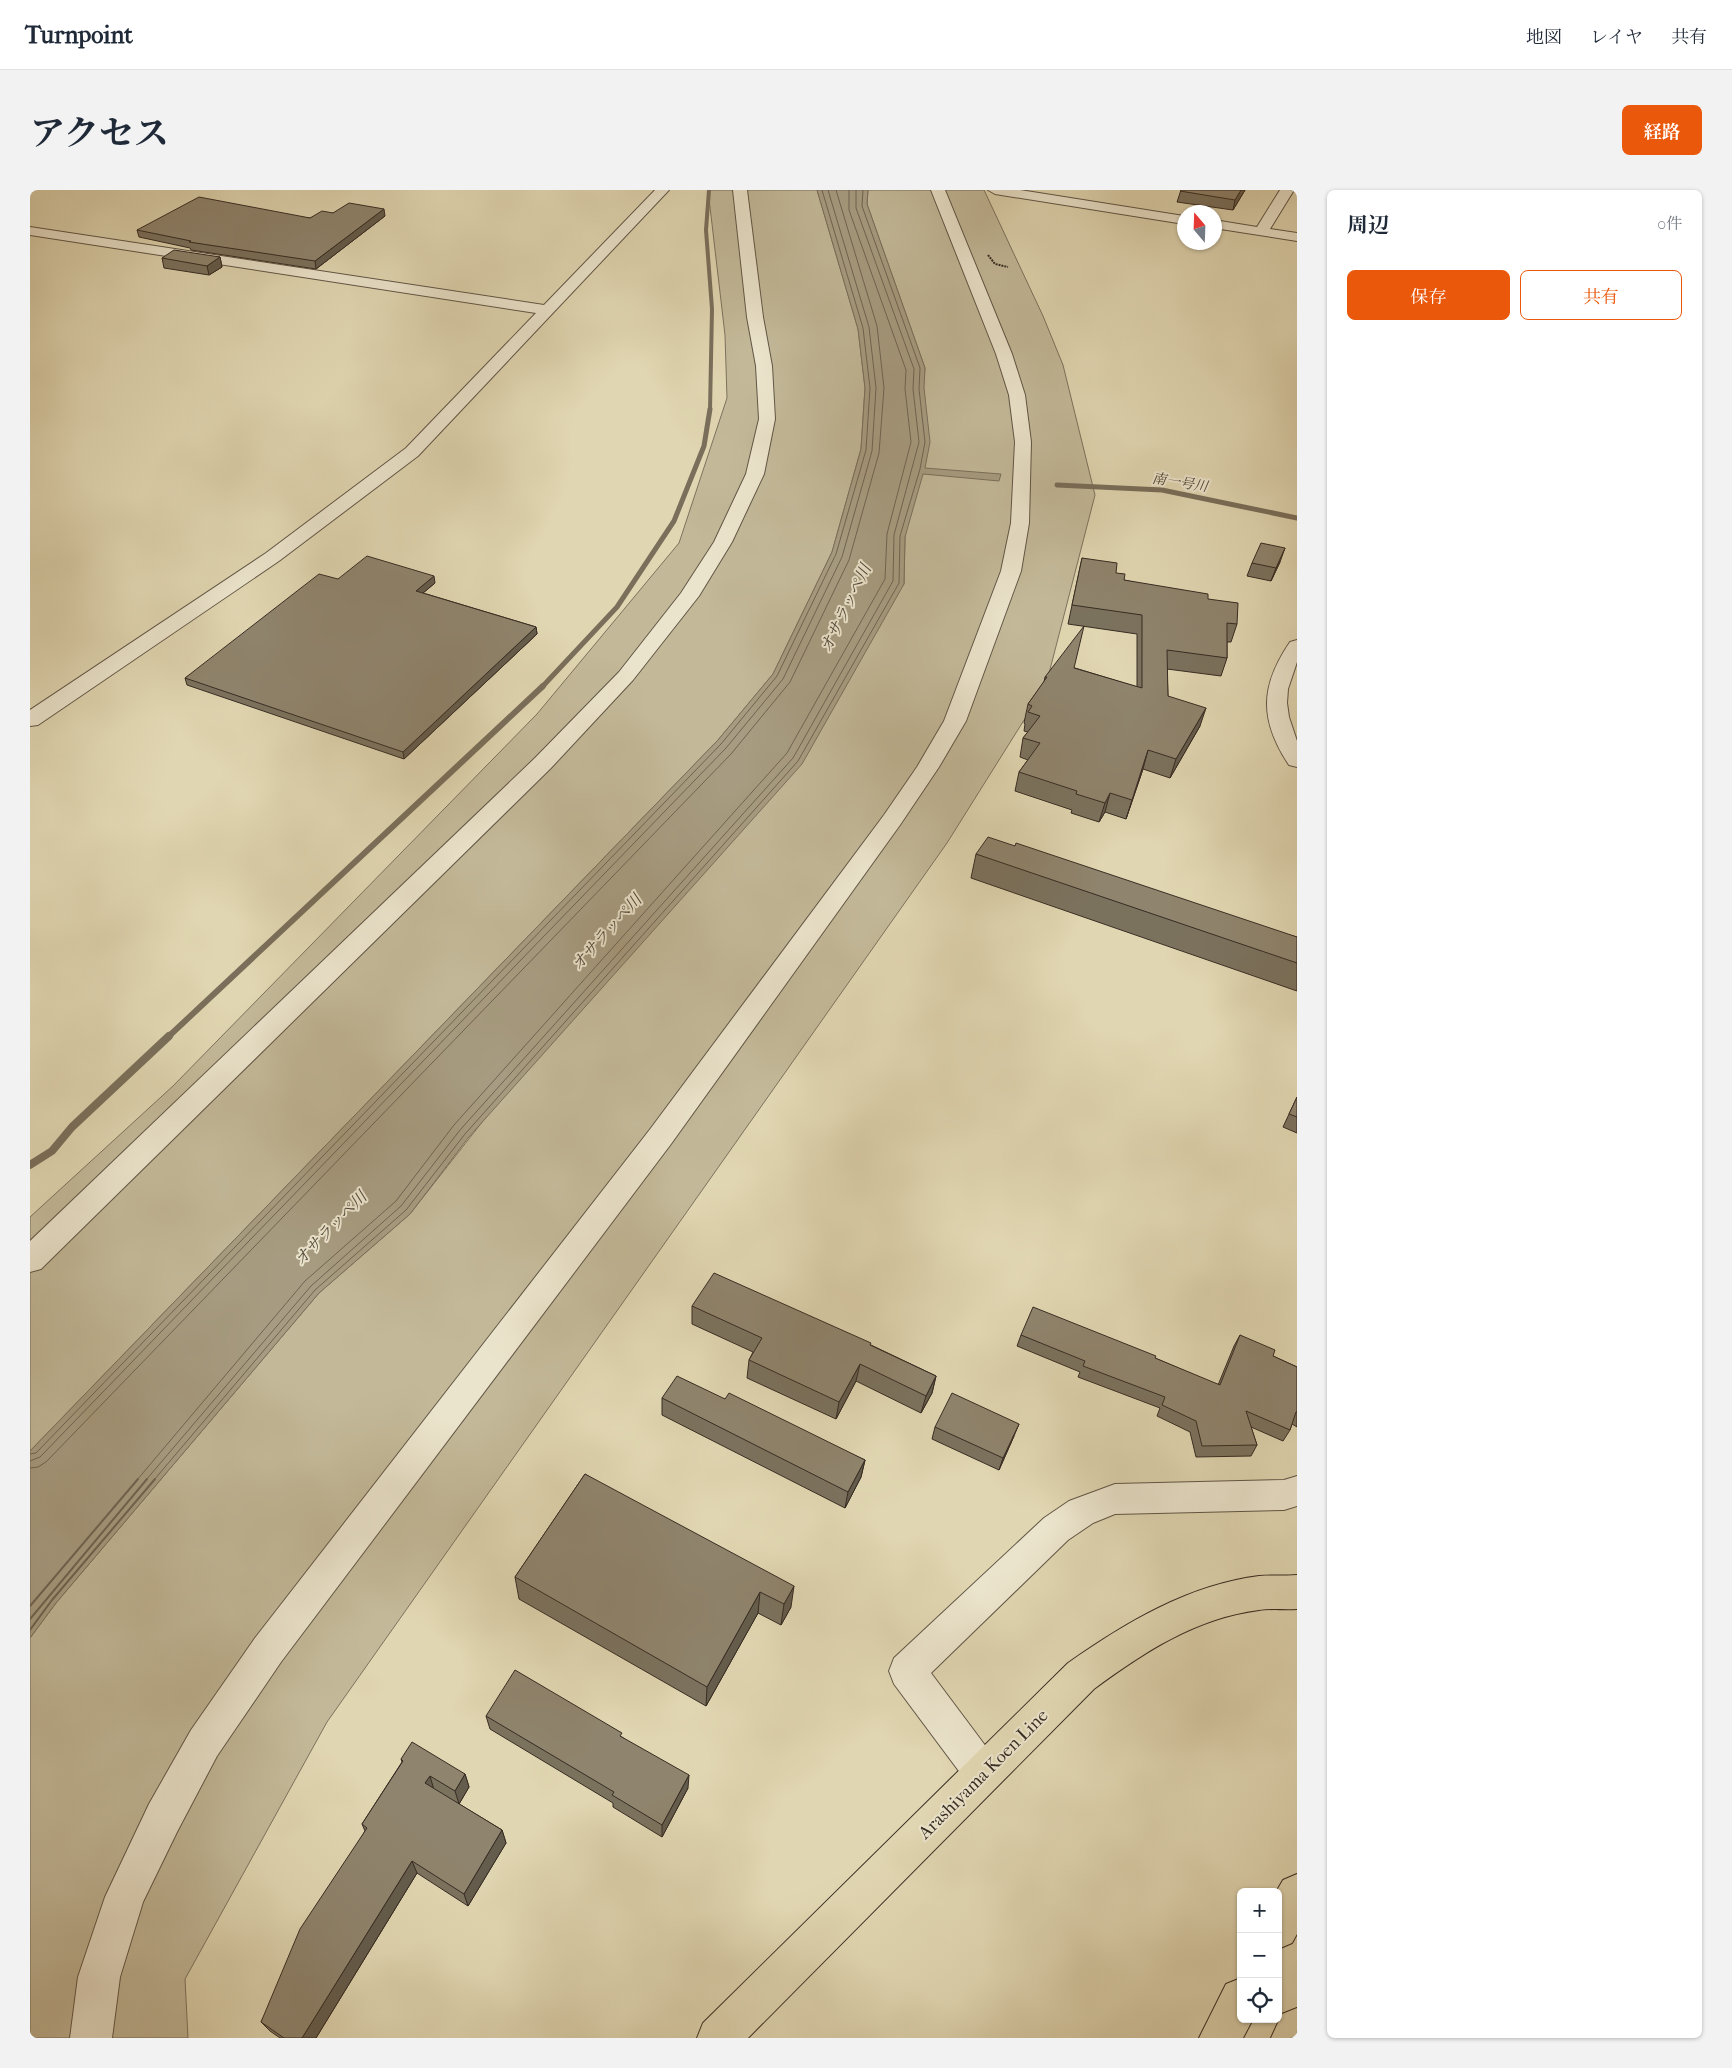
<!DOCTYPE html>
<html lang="ja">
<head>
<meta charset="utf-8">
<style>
	body { margin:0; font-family:"IM FELL French Canon","Noto Serif JP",serif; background:#f2f2f3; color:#1f2937 }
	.controls { position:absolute; right:15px; bottom:15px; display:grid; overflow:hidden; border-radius:8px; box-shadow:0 1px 4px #0004 }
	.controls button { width:45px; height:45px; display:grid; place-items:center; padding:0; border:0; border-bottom:1px solid #e0e1e3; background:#fff; color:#1f2937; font:25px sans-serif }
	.compass { position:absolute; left:1147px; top:15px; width:45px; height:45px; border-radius:50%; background:#fff; box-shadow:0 1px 4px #0004; rotate:341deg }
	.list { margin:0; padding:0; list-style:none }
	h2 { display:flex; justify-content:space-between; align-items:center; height:65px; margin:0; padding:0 20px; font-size:21px }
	h2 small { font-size:16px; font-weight:400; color:#747a83 }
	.actions { display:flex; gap:10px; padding:15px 20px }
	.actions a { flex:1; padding:11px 0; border:1px solid #ea580c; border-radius:8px; text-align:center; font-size:18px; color:#ea580c }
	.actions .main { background:#ea580c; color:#fff }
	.icon { flex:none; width:28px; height:28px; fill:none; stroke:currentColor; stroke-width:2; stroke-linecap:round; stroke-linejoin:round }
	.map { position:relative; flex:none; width:1267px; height:1848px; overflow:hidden; border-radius:8px }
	header { display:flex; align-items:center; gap:30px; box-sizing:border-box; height:70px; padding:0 25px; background:#fff; border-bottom:1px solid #e0e1e3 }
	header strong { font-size:24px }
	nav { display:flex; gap:28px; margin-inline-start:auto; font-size:18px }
	.intro { display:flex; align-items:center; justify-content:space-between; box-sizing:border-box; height:120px; padding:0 30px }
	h1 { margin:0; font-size:35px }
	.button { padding:12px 22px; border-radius:8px; background:#ea580c; color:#fff; font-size:18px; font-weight:700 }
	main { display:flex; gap:30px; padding:0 30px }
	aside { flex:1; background:#fff; border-radius:8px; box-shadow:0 1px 4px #0004 }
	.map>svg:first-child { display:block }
	.green { fill:#c3b999; stroke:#7d725e }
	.water { fill:#a79c81; stroke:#7a6f5b }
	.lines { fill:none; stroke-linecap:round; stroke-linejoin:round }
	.shore-far1 { stroke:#6f6452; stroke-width:1 }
	.shore { stroke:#6f6452; stroke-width:2 }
	.stream-far3 { stroke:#7a6f5b; stroke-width:4 }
	.stream-far2 { stroke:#7a6f5b; stroke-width:5 }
	.stream-far1 { stroke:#7a6f5b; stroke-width:6 }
	.stream { stroke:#7a6f5b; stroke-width:8 }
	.minor-casing { stroke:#615646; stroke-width:2 }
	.major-casing { stroke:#372c23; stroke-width:2 }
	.highway-casing { stroke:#372c23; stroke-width:2 }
	.path { stroke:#372c23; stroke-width:2; stroke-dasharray:2 1; stroke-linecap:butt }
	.minor { fill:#ebe4cc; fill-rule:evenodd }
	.major { fill:#e0d6b1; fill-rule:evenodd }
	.highway { fill:#e0d6b1; fill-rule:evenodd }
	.wall { fill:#7b725e; stroke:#372c23 }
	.shaded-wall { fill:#645c4c; stroke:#372c23 }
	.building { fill:#8f846d; stroke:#372c23 }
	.labels { text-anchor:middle; stroke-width:4; stroke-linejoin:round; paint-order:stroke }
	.far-water-label { font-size:14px; font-style:italic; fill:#53483a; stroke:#ebe4cc }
	.water-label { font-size:16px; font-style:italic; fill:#53483a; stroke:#ebe4cc }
	.near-street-label { font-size:18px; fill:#372c23; stroke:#ebe4cc }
</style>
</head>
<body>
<header>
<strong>Turnpoint</strong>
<nav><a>地図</a><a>レイヤ</a><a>共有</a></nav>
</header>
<div class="intro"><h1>アクセス</h1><a class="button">経路</a></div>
<main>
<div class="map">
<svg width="1267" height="1848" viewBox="0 0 1267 1848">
	<rect width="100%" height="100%" fill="#e0d6b1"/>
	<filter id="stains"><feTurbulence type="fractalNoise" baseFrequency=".004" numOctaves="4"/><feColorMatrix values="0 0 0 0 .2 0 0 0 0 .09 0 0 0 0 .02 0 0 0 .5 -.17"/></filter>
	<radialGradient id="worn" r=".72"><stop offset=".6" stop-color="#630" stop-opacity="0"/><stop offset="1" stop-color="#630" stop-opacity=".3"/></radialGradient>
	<g class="green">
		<path d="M678 0H787L828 139 835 198 831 259 802 362 743 484 688 550 0 1261V1027L143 896 507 524 649 353 697 208 695 145Z"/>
		<path d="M838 0H954L1013 126 1033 175 1065 305 1016 495 917 653 297 1532 155 1789 158 1848H0V1448L26 1413 289 1103 380 1024 874 394 875 347 895 178 837 14Z"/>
	</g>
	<path class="water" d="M787 0H838L837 14 895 178 894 198 900 252 895 278 971 284 969 291 893 284 875 347 874 394 772 574 438 948 380 1024 289 1103 26 1413 0 1448V1261L688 550 743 484 802 362 831 259 835 198 828 139Z"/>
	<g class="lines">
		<g class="shore-far1">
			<path d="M0 1264 6 1263 691 554 747 486 806 364 836 260 840 198 833 138 792 0"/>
			<path d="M0 1271 10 1267 696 558 753 489 812 367 842 261 846 198 839 137 798 0"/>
			<path d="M0 1278 8 1277 16 1272 701 564 760 492 819 370 849 263 854 198 847 136 806 0"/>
			<path d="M107 1290 275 1091 366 1011 424 935 757 563 855 389 857 344 881 252 875 199 876 180 819 20V0"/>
			<path d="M116 1290 281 1096 371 1016 430 940 763 568 863 391 864 345 889 252 883 199 884 179 826 18V0"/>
			<path d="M124 1290 285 1100 376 1020 435 944 768 571 869 393 870 346 890 279 895 252 889 199 890 178 832 16 833 0"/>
		</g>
		<g class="shore">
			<path d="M0 1416 108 1289"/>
			<path d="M0 1429 117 1289"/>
			<path d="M0 1440 22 1410 125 1289"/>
		</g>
		<path class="stream-far3" d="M679 0 676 40 682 119 680 220"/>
		<g class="stream-far2">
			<path d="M1027 295 1132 300 1267 328"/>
			<path d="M512 497 587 417 644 331 674 256 680 219"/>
		</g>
		<path class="stream-far1" d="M138 847 513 496"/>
		<path class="stream" d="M0 975 22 961 42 937 139 846"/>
		<defs>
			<g id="minor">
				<path d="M625 0H639L388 266 249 371 8 535 0 536V520L236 363 376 258 506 123 0 45V37L514 115Z"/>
				<path d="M703 0H717L733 127 742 176 745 229 734 284 702 352 669 406 603 490 521 578 11 1079 0 1082V1051L505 568 589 482 651 403 684 352 716 284 729 229 726 176 717 127Z"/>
				<path d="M901 0H915L982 164 995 205 1001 252 999 333 991 381 936 531 909 577 870 635 641 954 251 1472 187 1566 147 1642 113 1712 90 1787 82 1848H40L48 1787 75 1707 119 1614 161 1540 225 1448 621 938 854 625 887 577 914 531 971 381 981 333 985 252 979 205 966 164Z"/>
				<path d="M958 0H990L1154 26V34L965 4Z"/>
				<path d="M1250 0H1264L1240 39 1267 43V51L1184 38V30L1227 37Z"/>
				<path d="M1267 450V472L1258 499 1257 513 1259 527 1267 551V577L1259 575C1229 530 1230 496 1260 452Z"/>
				<path d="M1267 1286V1316L1254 1320 1085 1324 1063 1333 1038 1350 901 1483 966 1570 972 1583 966 1596 953 1602 940 1596 864 1494 859 1481 864 1468 1014 1328 1039 1311 1085 1294 1254 1290Z"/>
			</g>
			<path id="major" d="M1267 1385V1419C1254 1420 1241 1418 1229 1420 1166 1428 1114 1462 1064 1499L718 1848H667L673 1833 1038 1473C1095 1433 1158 1395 1229 1386 1241 1385 1254 1386 1267 1385Z"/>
			<g id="highway">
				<path d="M1267 1684V1744L1262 1753 1248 1759V1702H1246L1253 1690Z"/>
				<path d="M1211 1788V1829H1223L1213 1848H1169L1196 1794Z"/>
				<path d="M1267 1818V1848H1241L1252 1824Z"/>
			</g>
		</defs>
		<use href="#minor" class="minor-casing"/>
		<use href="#major" class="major-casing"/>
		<use href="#highway" class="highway-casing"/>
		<path class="path" d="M958 65 965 74 978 77"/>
		<use href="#minor" class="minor"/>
		<use href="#major" class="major"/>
		<use href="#highway" class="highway"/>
	</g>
	<g class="wall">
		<path d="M1151 0H1215L1203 20 1147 12Z"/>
		<path d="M303 23 355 26 286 79 161 60 160 58 109 47 107 40 280 28Z"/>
		<path d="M190 67 192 77 179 85 134 78 132 68Z"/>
		<path d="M1052 368 1086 383 1094 390 1178 409 1207 434 1201 452H1197V468L1191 486 1137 479 1138 506 1170 536 1140 588 1113 579 1096 629 1075 622 1069 632 1041 623 1042 620 985 601 989 582 998 570 990 567 993 548 998 542 994 541 995 534 994 533 998 514 1014 492 1015 487 1045 478 1107 497V444L1038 434Z"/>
		<path d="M1250 372 1241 391 1217 386 1222 373Z"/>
		<path d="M308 389 405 393 393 403 506 437 507 444 374 569 157 495 155 488Z"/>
		<path d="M946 664 1267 747V801L941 688Z"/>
		<path d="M1267 907V943L1253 937Z"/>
		<path d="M662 1116 841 1155 906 1186 902 1203 891 1223 826 1191 806 1229 717 1188 719 1170 723 1162 662 1134Z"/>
		<path d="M991 1145 1125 1168 1188 1195 1204 1156 1210 1145 1243 1166 1267 1177V1237L1262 1234 1260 1240 1253 1251 1221 1237 1227 1255 1221 1266 1166 1267 1160 1242 1127 1226 1130 1218 1048 1187 1050 1182 987 1156Z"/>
		<path d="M632 1208 695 1209 835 1270 831 1287 815 1318 632 1225Z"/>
		<path d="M905 1237 984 1246 969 1280 902 1249Z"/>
		<path d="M555 1284 761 1417 751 1435 728 1423 676 1516 489 1409 485 1387Z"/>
		<path d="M456 1526 592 1547 658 1598 632 1647 583 1617V1613L460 1539Z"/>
		<path d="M371 1569 435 1584 439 1597 429 1614 472 1640 476 1653 438 1716 387 1683 286 1848H250L240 1841 231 1832 335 1641 332 1634 372 1572Z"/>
	</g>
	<g class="shaded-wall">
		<path d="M1211 0H1215L1203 20 1205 10Z"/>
		<path d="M354 19 355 26 286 79 285 71Z"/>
		<path d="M190 67 192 77 179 85 177 76Z"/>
		<path d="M1255 358 1250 372 1241 391 1246 378Z"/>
		<path d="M404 386 405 393 387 408 386 401Z"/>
		<path d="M506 437 507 444 374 569 373 562Z"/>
		<path d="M1176 518 1170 536 1140 588 1146 569Z"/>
		<path d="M1118 560 1113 579 1096 629 1102 610Z"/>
		<path d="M1080 603 1075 622 1069 632 1075 613Z"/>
		<path d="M830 1174 826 1191 806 1229 809 1212Z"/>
		<path d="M906 1186 902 1203 891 1223 896 1206Z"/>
		<path d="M989 1234 984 1246 969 1280 973 1268Z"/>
		<path d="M835 1270 831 1287 815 1318 818 1302Z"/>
		<path d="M764 1396 761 1417 751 1435 754 1414Z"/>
		<path d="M730 1402 728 1423 676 1516 677 1497Z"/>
		<path d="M435 1584 439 1597 429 1614 425 1601Z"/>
		<path d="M659 1585 658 1598 632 1647V1635Z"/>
		<path d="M400 1586 404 1600 395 1593Z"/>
		<path d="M472 1640 476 1653 438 1716 434 1704Z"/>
		<path d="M382 1671 387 1683 286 1848H272Z"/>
	</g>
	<g class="building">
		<path d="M1151 0H1211L1205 10 1150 1Z"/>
		<path d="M169 7 280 28 292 21 303 23 319 13 354 19 285 71 159 52 161 51 107 40Z"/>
		<path d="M144 60 190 67 177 76 132 68Z"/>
		<path d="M1231 353 1255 358 1246 378 1222 373Z"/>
		<path d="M337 366 404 386 386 401 506 437 373 562 155 488 289 384 308 389Z"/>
		<path d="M1052 368 1087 373 1086 383 1095 384 1094 390 1178 404V409L1208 413 1207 434 1197 433V468L1137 460 1138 506 1176 518 1146 569 1118 560 1102 610 1080 603 1075 613 1046 604 1047 601 989 582 1010 553 993 548 1010 526 998 522 1002 516 998 514 1017 487H1015L1054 436 1044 478 1112 498V425L1042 415Z"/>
		<path d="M958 647 985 656 986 653 1267 747V773L946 664Z"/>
		<path d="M1267 907V927L1259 924Z"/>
		<path d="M684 1083 841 1153 840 1155 906 1186 896 1206 830 1174 809 1212 719 1170 732 1148 662 1116Z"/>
		<path d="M1003 1117 1126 1166 1125 1168 1190 1195 1210 1145 1245 1160 1243 1166 1267 1177V1222H1266L1260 1240 1216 1221 1227 1255 1172 1256 1166 1231 1132 1215 1135 1207 1053 1176 1055 1171 991 1145Z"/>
		<path d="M647 1186 695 1209 699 1203 835 1270 818 1302 632 1208Z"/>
		<path d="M922 1203 989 1234 973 1268 905 1237Z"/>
		<path d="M555 1284 764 1396 754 1414 730 1402 677 1497 485 1387Z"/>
		<path d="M485 1480 592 1543 590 1546 659 1585 632 1635 582 1605 584 1602 456 1526Z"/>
		<path d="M382 1552 435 1584 425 1601 400 1586 395 1593 472 1640 434 1704 382 1671 272 1848H254L231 1832 270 1739 337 1638 332 1634 373 1571 371 1569Z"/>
	</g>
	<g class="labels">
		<g class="far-water-label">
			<text transform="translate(1150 292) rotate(9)" y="5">南一号川</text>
		</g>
		<g class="water-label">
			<text transform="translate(815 418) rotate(-64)" y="6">オサラッペ川</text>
			<text transform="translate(576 742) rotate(-48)" y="6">オサラッペ川</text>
			<text transform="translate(300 1038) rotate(-46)" y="6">オサラッペ川</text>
		</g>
		<g class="near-street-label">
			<text transform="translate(953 1584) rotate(-45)" y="6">Arashiyama Koen Line</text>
		</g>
	</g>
	<rect width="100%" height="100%" filter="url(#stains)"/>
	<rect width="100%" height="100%" fill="url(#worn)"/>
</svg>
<div class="controls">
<button>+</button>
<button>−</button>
<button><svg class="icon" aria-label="locate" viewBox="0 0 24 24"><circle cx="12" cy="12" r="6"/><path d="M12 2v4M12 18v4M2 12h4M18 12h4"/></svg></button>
</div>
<svg class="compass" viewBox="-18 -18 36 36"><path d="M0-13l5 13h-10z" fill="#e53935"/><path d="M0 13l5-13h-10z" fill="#747a83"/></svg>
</div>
<aside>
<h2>周辺<small>0件</small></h2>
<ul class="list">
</ul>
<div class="actions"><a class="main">保存</a><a>共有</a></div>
</aside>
</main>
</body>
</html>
